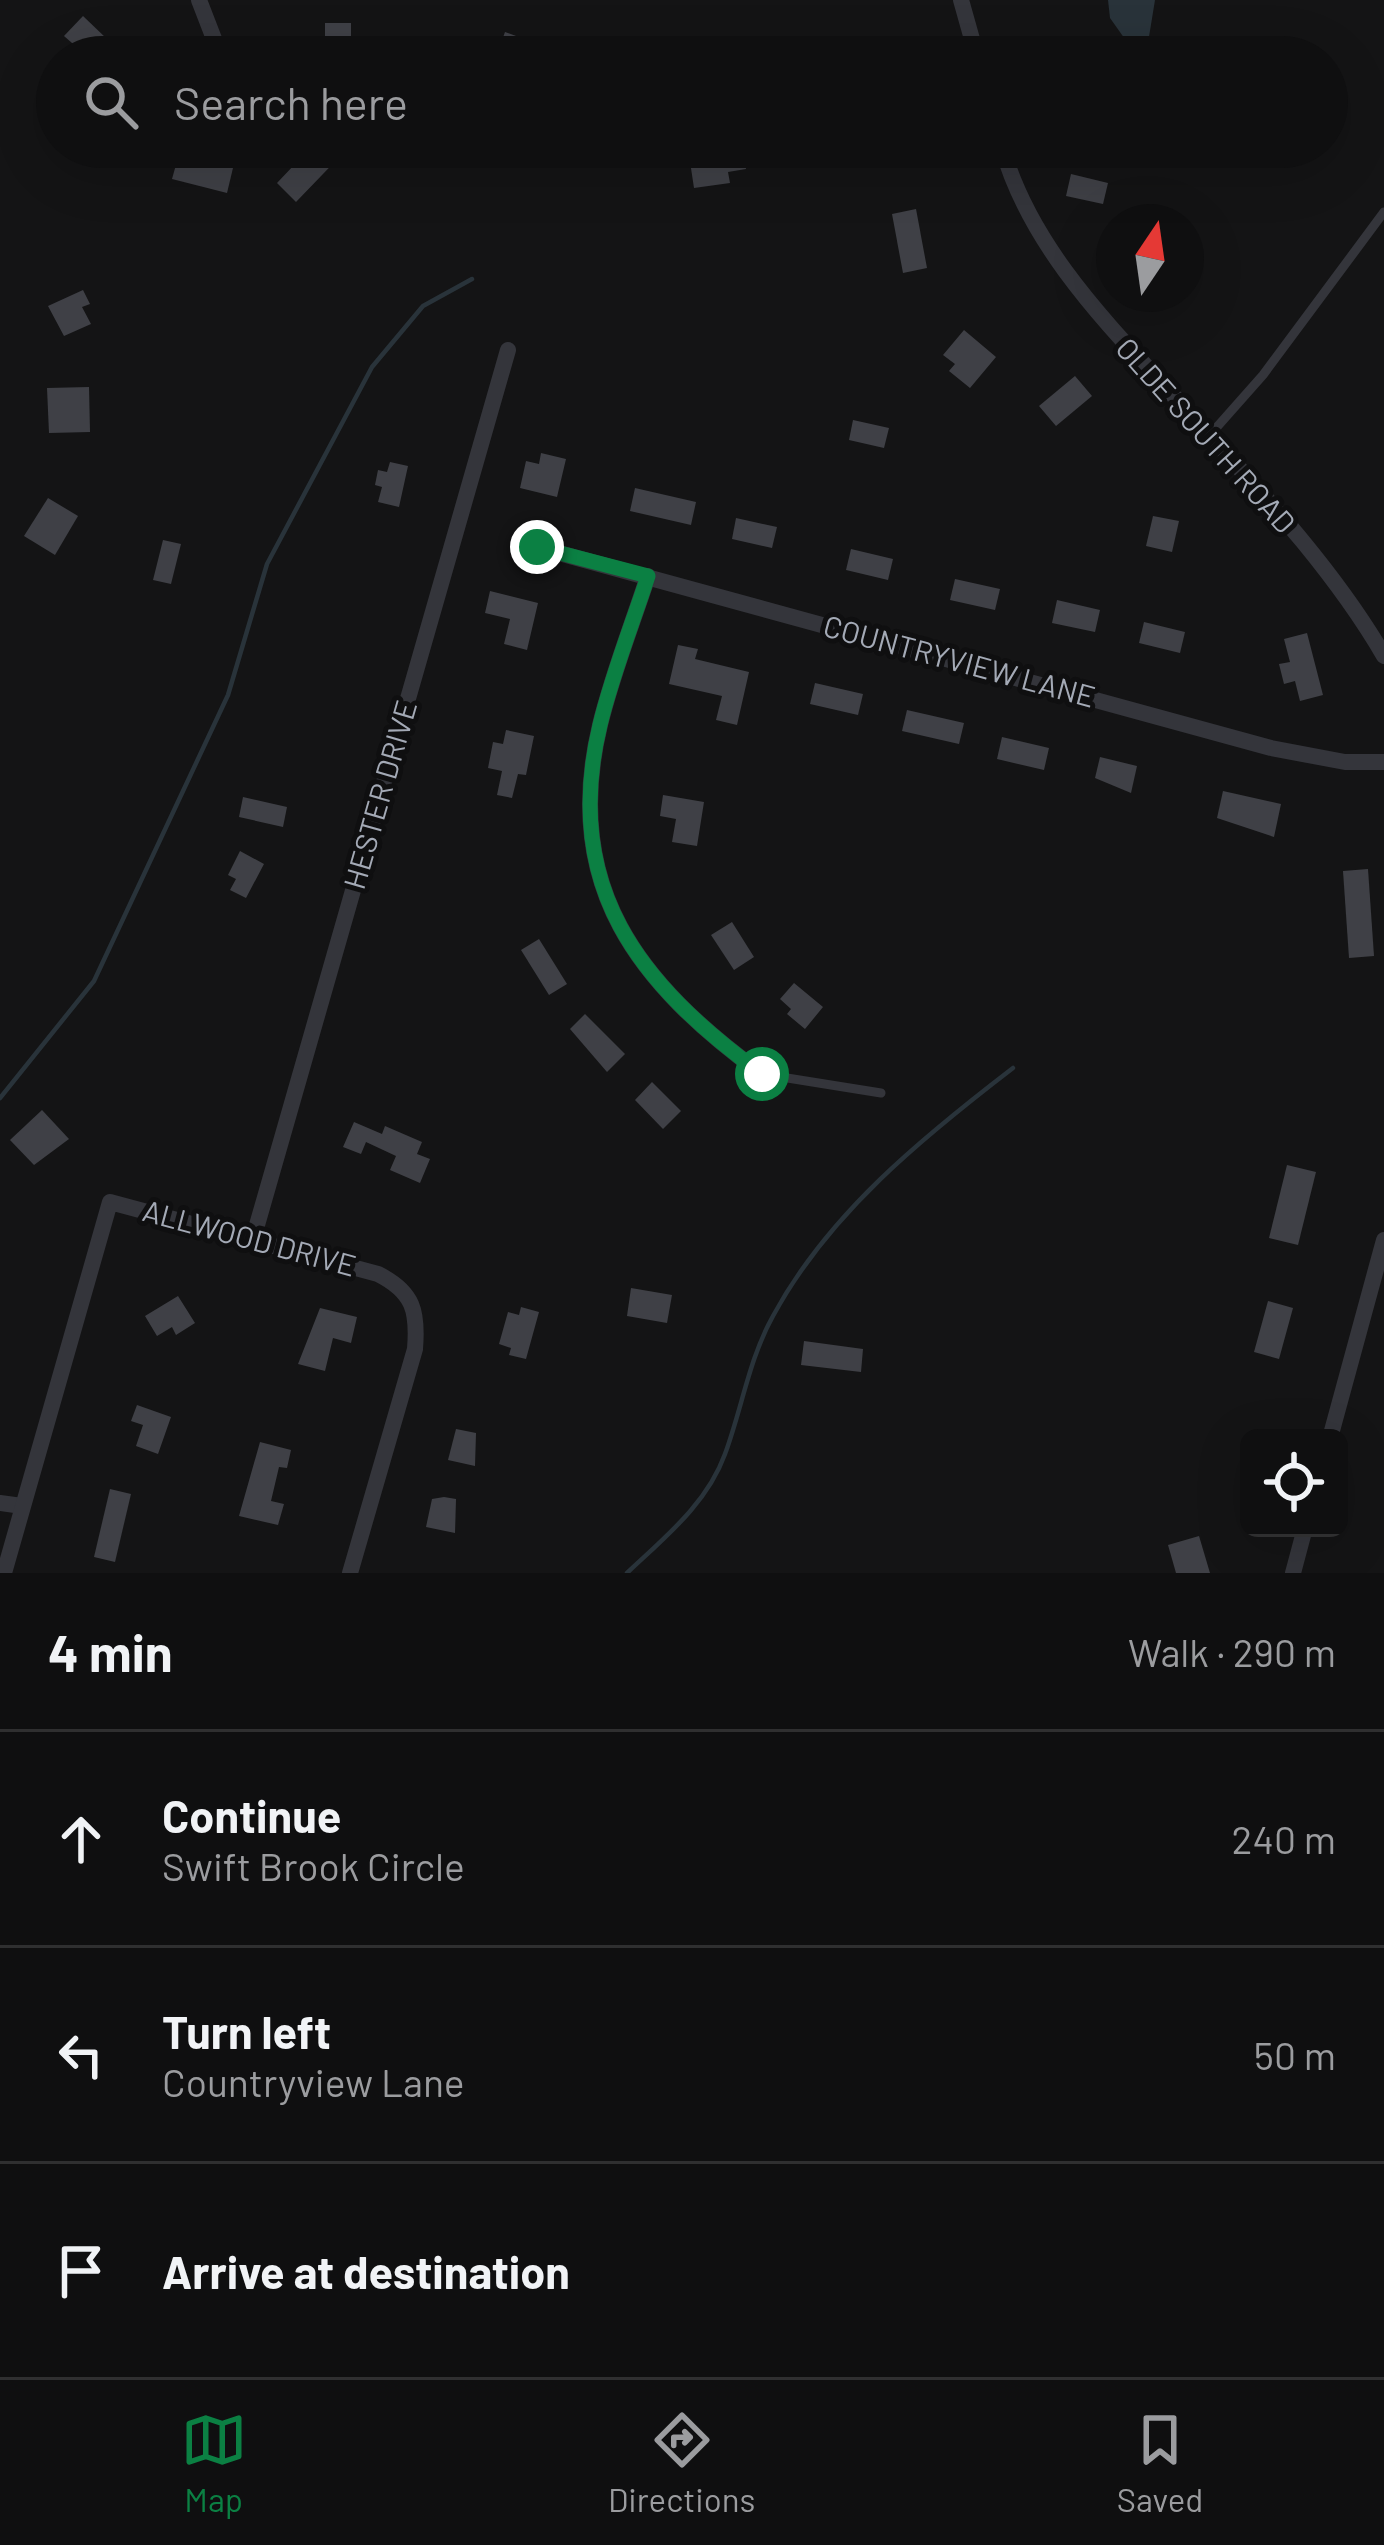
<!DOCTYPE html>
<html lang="en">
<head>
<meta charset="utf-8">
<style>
	body { margin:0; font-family:Barlow,sans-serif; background:#1d1d1e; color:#f1f3f6 }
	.controls { position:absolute; right:36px; bottom:36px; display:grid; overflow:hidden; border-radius:18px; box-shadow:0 12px 48px #0002 }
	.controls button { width:108px; height:108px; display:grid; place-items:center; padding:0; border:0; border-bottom:3px solid #2f2f30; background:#0f0f10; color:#f1f3f6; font:60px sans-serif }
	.compass { position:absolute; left:1096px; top:204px; width:108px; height:108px; border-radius:50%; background:#0f0f10; box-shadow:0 12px 48px #0002; rotate:13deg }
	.stop { position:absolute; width:36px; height:36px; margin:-27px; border:9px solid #0b8043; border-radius:50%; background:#fff }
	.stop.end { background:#0b8043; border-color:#fff; box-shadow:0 3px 12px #0008 }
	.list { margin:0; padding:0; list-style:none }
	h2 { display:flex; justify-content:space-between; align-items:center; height:156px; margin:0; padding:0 48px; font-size:51px }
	h2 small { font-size:39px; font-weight:400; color:#9b9c9f }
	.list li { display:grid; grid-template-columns:78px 1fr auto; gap:36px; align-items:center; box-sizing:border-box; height:216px; padding:0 48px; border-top:3px solid #2f2f30 }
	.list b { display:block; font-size:45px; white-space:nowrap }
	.list p { margin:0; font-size:39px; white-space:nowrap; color:#9b9c9f }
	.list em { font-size:39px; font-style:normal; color:#9b9c9f }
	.icon { flex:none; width:66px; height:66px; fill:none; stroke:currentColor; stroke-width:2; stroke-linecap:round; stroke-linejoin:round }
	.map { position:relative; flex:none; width:1384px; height:1573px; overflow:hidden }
	.search { position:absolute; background:#0f0f10; box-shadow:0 12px 48px #0002; left:36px; right:36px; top:36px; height:132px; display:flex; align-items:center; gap:30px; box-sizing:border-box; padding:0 42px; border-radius:66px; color:#9b9c9f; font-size:45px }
	.sheet { height:804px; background:#0f0f10 }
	nav { display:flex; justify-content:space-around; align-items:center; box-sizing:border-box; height:168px; border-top:3px solid #2f2f30; background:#0f0f10; font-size:33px; color:#9b9c9f }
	nav a { display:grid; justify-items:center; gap:6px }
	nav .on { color:#0b8043 }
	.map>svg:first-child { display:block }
	.water { fill:#29333a }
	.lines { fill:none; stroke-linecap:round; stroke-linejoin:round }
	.stream { stroke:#29333a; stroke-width:4.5 }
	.building { fill:#3f4046 }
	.service { stroke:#34353b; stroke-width:9 }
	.minor { stroke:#34353b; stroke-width:16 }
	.route { stroke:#0b8043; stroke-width:15 }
	.labels { text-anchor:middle; stroke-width:10; stroke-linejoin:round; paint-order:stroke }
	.street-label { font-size:30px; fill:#a4aab6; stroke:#0f0f10 }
</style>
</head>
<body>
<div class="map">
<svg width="1384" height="1573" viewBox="0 0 1384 1573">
	<rect width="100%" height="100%" fill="#141415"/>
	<path class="water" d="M1108 0H1155L1148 43 1127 42 1110 18Z"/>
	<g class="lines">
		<g class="stream">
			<path d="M0 1098 94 981 228 695 267 564 372 367 423 306 472 279"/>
			<path d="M627 1573C664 1538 707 1504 725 1454 742 1408 749 1359 773 1316 828 1214 923 1137 1013 1068"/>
		</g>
	</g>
	<g class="building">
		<path d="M83 16 107 39 88 57 64 36Z"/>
		<rect x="325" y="23" width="26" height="34"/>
		<path d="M505 32 535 43 530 57H476L483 37 501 43Z"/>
		<path d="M299 147H349L296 202 277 183 295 164 288 158Z"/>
		<path d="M743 147 746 169 728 172 730 183 694 188 689 155Z"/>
		<path d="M179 154 233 168 227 193 172 179Z"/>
		<path d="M1071 174 1108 183 1103 204 1066 196Z"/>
		<path d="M916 209 927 268 903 273 892 214Z"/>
		<path d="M83 290 90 304 82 307 91 324 64 336 48 306Z"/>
		<path d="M964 330 996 357 970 388 949 371 955 364 943 355Z"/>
		<path d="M1075 376 1092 396 1056 426 1039 406Z"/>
		<path d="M89 387 90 432 49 433 47 388Z"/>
		<path d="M853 420 889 428 884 448 849 440Z"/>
		<path d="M541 453 566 459 557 497 520 488 526 461 539 464Z"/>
		<path d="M390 462 408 466 399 507 378 502 382 487 375 485 378 470 387 472Z"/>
		<path d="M635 488 696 502 691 525 630 511Z"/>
		<path d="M48 498 78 516 55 555 24 536Z"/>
		<path d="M1153 516 1179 521 1172 552 1146 546Z"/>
		<path d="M736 518 777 527 772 548 732 539Z"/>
		<path d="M163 540 181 544 171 584 153 580Z"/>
		<path d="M851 549 893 559 888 580 846 570Z"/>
		<path d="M955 579 1000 589 995 610 950 600Z"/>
		<path d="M490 591 538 603 527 650 504 644 510 619 485 613Z"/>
		<path d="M1057 600 1100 610 1095 632 1052 623Z"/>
		<path d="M1144 622 1185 632 1180 653 1139 643Z"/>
		<path d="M1307 633 1323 695 1300 701 1295 681 1284 684 1279 664 1290 662 1284 639Z"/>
		<path d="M678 645 698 649 695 659 749 672 737 725 716 720 722 696 669 684Z"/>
		<path d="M815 683 863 694 858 715 810 704Z"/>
		<path d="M907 710 964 723 959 744 902 731Z"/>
		<path d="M506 730 534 736 526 775 518 774 512 798 497 795 502 771 488 768 493 742 503 744Z"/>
		<path d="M1002 737 1049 748 1044 770 997 759Z"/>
		<path d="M1100 757 1137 766 1131 793 1095 778Z"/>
		<path d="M1223 791 1281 804 1274 837 1217 818Z"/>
		<path d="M663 795 704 802 697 846 672 842 676 819 660 816Z"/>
		<path d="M243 797 287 807 283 827 239 817Z"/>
		<path d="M240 851 264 864 246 898 230 890 236 879 228 875Z"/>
		<path d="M1368 869 1374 956 1349 958 1343 871Z"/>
		<path d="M732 922 754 957 734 970 711 935Z"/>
		<path d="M539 939 567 984 549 995 521 950Z"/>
		<path d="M794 983 823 1007 805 1029 787 1014 791 1009 780 999Z"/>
		<path d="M585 1014 625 1054 607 1072 570 1029Z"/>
		<path d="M652 1082 681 1111 663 1129 635 1100Z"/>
		<path d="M42 1110 69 1139 34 1165 10 1140Z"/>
		<path d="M354 1122 382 1134 385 1126 422 1142 417 1154 430 1159 420 1183 390 1170 396 1156 366 1142 361 1154 343 1147Z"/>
		<path d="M1287 1165 1316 1172 1298 1245 1269 1238Z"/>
		<path d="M631 1288 672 1295 667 1323 627 1316Z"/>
		<path d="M178 1296 195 1323 176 1335 172 1327 157 1336 145 1316Z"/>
		<path d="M1268 1301 1293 1308 1279 1359 1254 1352Z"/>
		<path d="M521 1307 539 1312 526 1359 509 1355 511 1348 499 1344 508 1312 519 1315Z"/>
		<path d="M320 1308 357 1317 351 1343 333 1338 325 1371 298 1364Z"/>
		<path d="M804 1341 863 1349 861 1372 801 1365Z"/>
		<path d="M137 1405 171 1417 158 1454 136 1446 143 1425 131 1421Z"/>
		<path d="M456 1429 476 1433 475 1466 448 1460Z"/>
		<path d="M260 1442 291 1450 287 1468 279 1467 271 1501 284 1504 278 1525 239 1516Z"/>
		<path d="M110 1489 131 1494 115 1562 94 1557Z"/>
		<path d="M444 1497 456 1499 455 1533 426 1527 432 1499Z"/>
		<path d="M1199 1536 1210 1573H1176L1168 1545Z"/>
	</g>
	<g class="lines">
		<g class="service">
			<path d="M1209 436 1263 375 1384 212"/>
			<path d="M762 1074 881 1093"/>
		</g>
		<g class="minor">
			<path d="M199 0 221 57"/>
			<path d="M961 0 977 57"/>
			<path d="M1002 147C1032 254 1118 334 1190 414 1258 489 1333 568 1384 656"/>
			<path d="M537 547 1271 748 1345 762H1384"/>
			<path d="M648 576C632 625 612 675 600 725 561 887 639 984 762 1074"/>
			<path d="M253 1239 508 350"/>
			<path d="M1330 1438 1384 1240"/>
			<path d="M0 1503 22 1506"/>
			<path d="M4 1573 110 1202 378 1274C414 1292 418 1312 415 1349L350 1573"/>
			<path d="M1293 1573 1305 1528"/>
		</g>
	</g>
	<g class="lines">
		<path class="route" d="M537 547 648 576C632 625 612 675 600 725 561 887 639 984 762 1074"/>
	</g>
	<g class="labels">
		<g class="street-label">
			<text transform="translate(1205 436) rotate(48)" y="10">OLDE SOUTH ROAD</text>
			<text transform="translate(959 662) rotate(15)" y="10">COUNTRYVIEW LANE</text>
			<text transform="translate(381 795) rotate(-74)" y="10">HESTER DRIVE</text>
			<text transform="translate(249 1239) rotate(15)" y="10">ALLWOOD DRIVE</text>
		</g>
	</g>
</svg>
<div class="controls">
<button><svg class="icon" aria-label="locate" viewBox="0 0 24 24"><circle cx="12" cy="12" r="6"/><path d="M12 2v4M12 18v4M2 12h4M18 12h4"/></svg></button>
</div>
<svg class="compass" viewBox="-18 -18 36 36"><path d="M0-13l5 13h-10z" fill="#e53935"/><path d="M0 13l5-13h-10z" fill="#9b9c9f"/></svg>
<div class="stop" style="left:762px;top:1074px"></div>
<div class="stop end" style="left:537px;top:547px"></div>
<div class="search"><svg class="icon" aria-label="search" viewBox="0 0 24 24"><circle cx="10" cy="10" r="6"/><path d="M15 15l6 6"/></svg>Search here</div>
</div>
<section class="sheet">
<h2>4 min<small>Walk · 290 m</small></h2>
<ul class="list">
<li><svg class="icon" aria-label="ahead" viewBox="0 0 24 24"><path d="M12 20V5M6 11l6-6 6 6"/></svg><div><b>Continue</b><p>Swift Brook Circle</p></div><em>240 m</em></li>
<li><svg class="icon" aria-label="left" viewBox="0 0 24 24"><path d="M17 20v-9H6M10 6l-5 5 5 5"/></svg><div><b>Turn left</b><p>Countryview Lane</p></div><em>50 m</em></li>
<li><svg class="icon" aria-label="arrive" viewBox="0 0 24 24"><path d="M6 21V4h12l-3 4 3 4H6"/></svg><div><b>Arrive at destination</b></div></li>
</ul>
</section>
<nav>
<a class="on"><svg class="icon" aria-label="map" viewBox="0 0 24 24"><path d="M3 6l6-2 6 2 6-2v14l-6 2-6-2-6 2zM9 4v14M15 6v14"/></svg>Map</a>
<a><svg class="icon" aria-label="directions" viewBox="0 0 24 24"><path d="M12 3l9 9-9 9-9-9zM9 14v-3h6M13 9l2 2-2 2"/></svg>Directions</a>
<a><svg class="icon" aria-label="saved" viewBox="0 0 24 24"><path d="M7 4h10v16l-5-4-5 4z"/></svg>Saved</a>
</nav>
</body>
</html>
